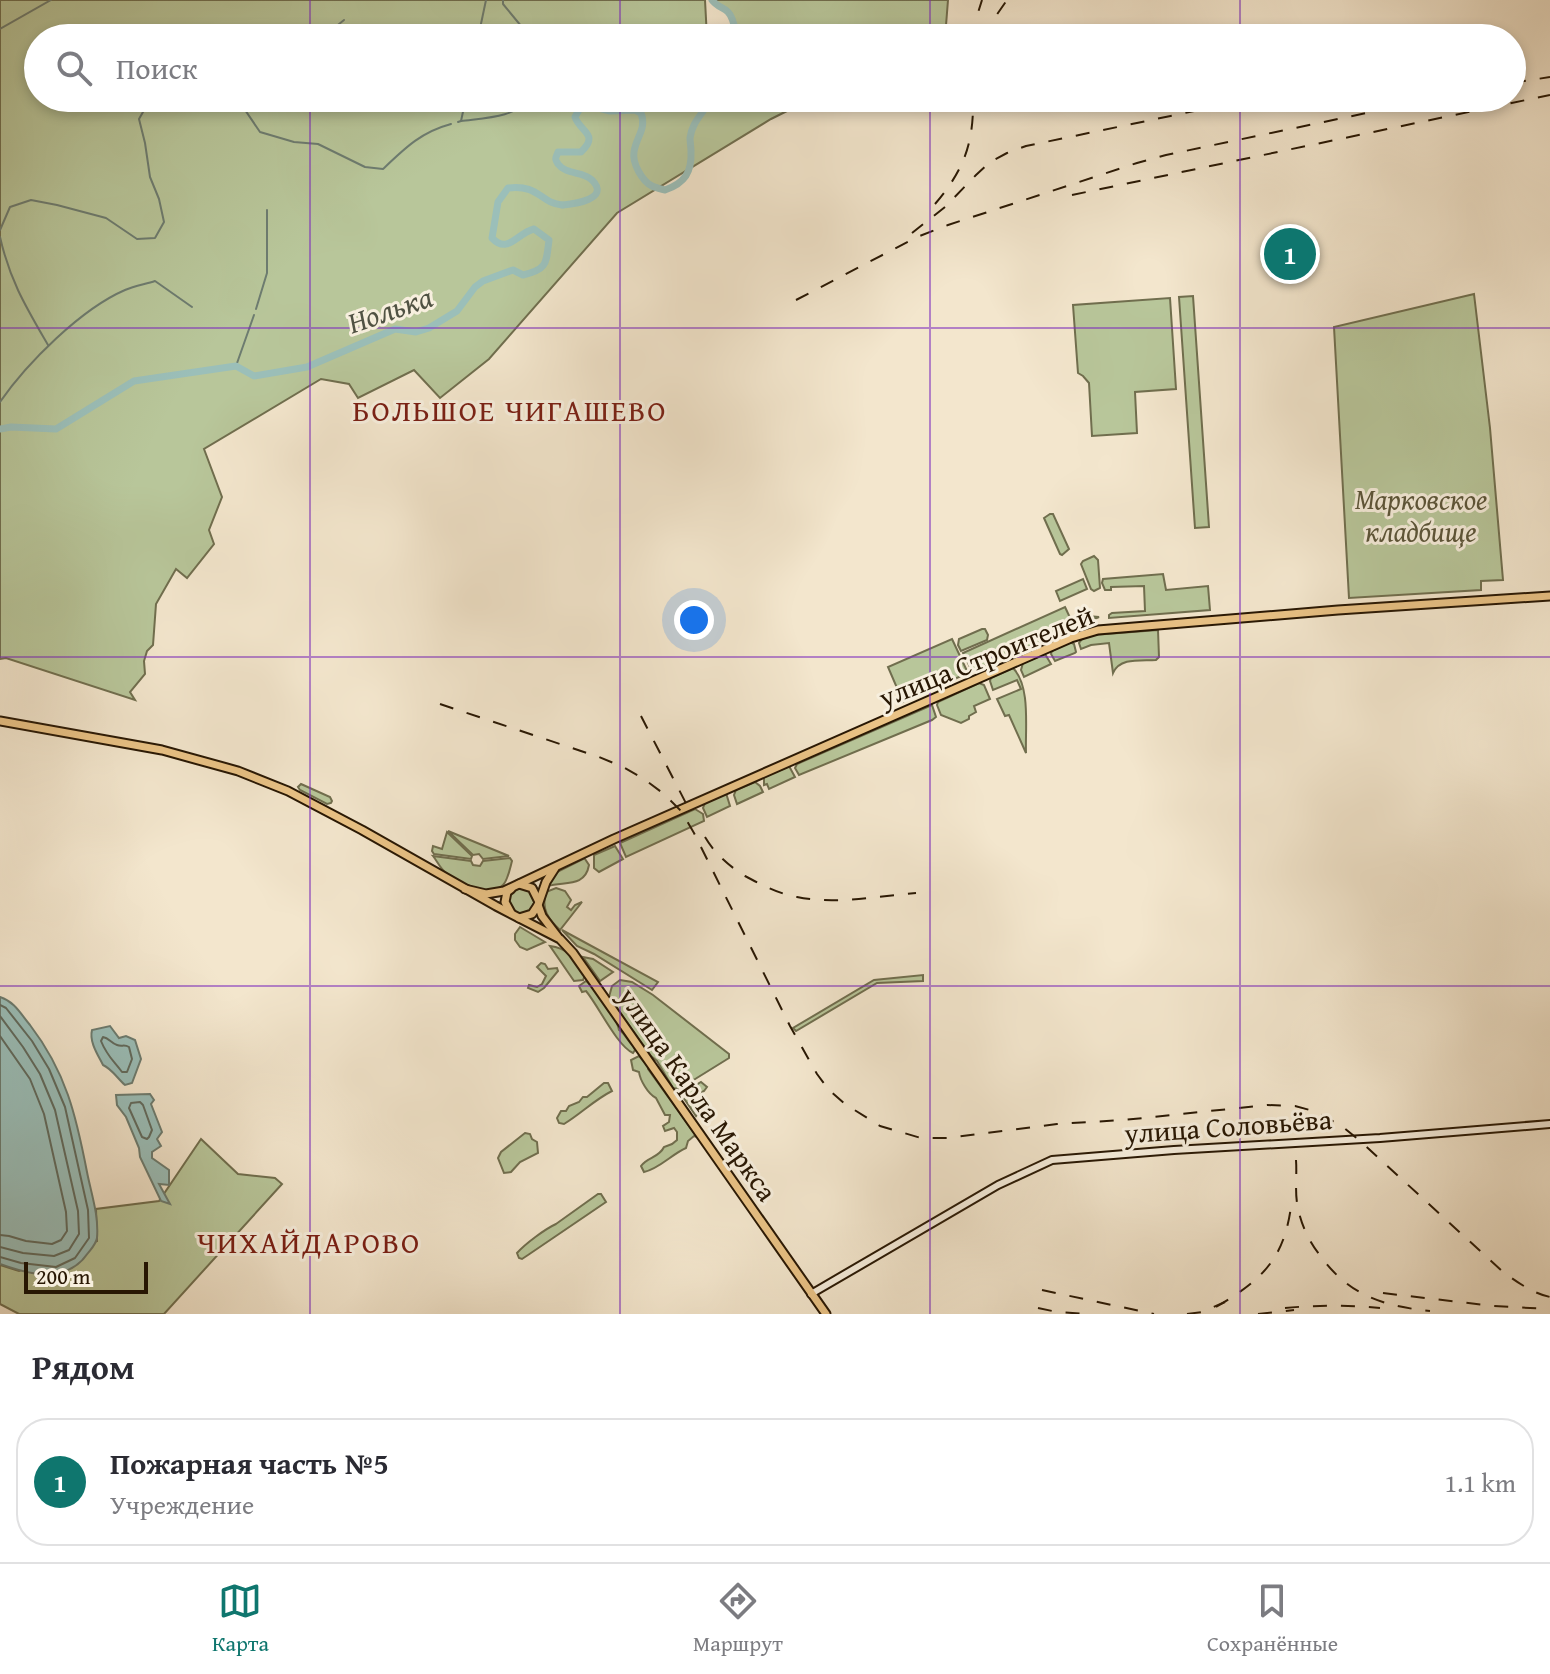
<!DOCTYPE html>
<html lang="ru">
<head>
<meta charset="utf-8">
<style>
	body { margin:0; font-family:"Gentium Book Plus",serif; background:#f7f7f7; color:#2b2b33 }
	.scale { position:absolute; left:24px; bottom:20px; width:124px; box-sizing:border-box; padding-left:8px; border:4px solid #281703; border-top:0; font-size:22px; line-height:28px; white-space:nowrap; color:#281703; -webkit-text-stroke:6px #f7efde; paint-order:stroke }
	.you { position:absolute; left:694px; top:620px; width:28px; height:28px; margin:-20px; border:6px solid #fff; border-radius:50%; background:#1a73e8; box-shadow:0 0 0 12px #1a73e833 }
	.badge { display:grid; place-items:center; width:52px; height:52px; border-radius:50%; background:#0f766e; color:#fff; font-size:26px; font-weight:700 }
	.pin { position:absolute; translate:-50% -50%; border:4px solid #fff; box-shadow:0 2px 8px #0006 }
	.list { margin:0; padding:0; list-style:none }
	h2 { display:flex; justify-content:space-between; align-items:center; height:104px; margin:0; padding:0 32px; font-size:34px }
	h2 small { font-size:26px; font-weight:400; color:#7c7c81 }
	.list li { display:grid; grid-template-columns:52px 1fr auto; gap:24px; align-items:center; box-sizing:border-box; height:128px; margin:0 16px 16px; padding:0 16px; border:2px solid #e1e1e2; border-radius:32px }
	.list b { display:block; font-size:30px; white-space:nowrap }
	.list p { margin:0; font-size:26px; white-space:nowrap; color:#7c7c81 }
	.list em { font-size:26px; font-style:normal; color:#7c7c81 }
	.icon { flex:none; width:44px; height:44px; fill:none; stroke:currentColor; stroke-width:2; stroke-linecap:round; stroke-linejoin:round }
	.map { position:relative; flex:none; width:1550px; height:1314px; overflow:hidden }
	.search { position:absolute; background:#fff; box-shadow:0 4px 12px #0003; left:24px; right:24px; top:24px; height:88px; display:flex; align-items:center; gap:20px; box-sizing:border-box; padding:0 28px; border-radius:44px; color:#7c7c81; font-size:30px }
	.sheet { height:248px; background:#fff }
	nav { display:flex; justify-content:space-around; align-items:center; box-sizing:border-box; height:112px; border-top:2px solid #e1e1e2; background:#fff; font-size:22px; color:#7c7c81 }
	nav a { display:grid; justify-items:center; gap:4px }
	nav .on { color:#0f766e }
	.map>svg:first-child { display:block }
	.green { fill:#b8c69a; stroke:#706e4e; stroke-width:2 }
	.water { fill:#9bbfb9; stroke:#6d7c70; stroke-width:2 }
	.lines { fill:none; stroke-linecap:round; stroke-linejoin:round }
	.shore { stroke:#626b5e; stroke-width:2 }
	.stream { stroke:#6d7c70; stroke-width:2 }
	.river { stroke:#9bbfb9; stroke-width:7 }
	.secondary-casing { stroke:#281703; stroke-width:10 }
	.primary-casing { stroke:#281703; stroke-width:11 }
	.secondary { stroke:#f7efde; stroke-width:6 }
	.primary { stroke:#eac386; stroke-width:7 }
	.rail { stroke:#281703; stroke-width:2; stroke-dasharray:14 14; stroke-linecap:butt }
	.grid { fill:none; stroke:#7b2cbf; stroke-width:2; stroke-opacity:0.55 }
	.labels { text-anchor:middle; stroke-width:6; stroke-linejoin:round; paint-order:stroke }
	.park-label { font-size:28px; font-style:italic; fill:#5a5438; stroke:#f7efde }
	.street-label { font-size:28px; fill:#281703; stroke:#f7efde }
	.water-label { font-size:30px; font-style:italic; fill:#505243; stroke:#f7efde }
	.neighbourhood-label { font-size:30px; letter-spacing:2px; fill:#7a1f14; stroke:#f7efde }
</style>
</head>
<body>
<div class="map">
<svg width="1550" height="1314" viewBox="0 0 1550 1314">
	<rect width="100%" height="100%" fill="#f3e6cd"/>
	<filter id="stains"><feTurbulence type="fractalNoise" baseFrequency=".0025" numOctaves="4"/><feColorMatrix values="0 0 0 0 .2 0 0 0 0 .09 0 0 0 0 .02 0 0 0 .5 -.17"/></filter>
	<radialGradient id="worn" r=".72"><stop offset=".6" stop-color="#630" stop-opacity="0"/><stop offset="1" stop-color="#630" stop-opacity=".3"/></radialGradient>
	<g class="green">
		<path d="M0 0H705L707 38H38V98H813L771 119 617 213 489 359 440 398 414 370 358 398 349 384 321 379 204 449 222 497 209 530 214 544 187 578 176 569 156 604 153 645 147 651 144 661 145 674 130 692 135 700 6 658 0 659Z"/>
		<path d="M712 0H948L945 38H737C735 30 734 18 728 12 723 7 717 7 712 0Z"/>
		<path d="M1474 294 1490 428 1503 580 1481 581V590L1349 598 1334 327Z"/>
		<path d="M1193 296 1209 527 1195 528 1179 297Z"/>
		<path d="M1170 298 1176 389 1135 392 1137 433 1092 436 1089 383 1083 376 1078 373 1073 305Z"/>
		<path d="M1050 514H1053L1069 549 1062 555 1060 554 1044 518Z"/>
		<path d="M1094 556 1098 560 1100 588 1094 591 1091 589 1081 564 1083 561Z"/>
		<path d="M1163 574 1166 590 1208 586 1210 610 1109 618V615L1112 613 1145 611 1144 586 1111 587V590H1105L1102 583 1103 579Z"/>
		<path d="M1083 579 1087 589 1060 601 1056 591Z"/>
		<path d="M1065 607 1072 622 1088 616 1099 617 972 671 963 653Z"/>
		<path d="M982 629H985L988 635 987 640 961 651 958 645 959 639Z"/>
		<path d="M1158 630 1159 657 1156 660C1141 661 1120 657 1113 673L1109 643 1091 645 1081 649 1079 643 1083 638 1093 635Z"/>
		<path d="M952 639 968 673 903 702 888 667Z"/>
		<path d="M1070 642 1074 644 1076 652 1075 653 1055 661 1051 654 1052 651Z"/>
		<path d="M1045 654 1051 664 1024 677 1021 670 1023 663Z"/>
		<path d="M1013 668C1031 686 1025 729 1026 753L1009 715 1005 716 997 699 1021 689 1017 680 993 690 990 681 991 678Z"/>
		<path d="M979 683 984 685 990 699 974 706 976 712 969 716V719L961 723 941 715 937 705 938 702Z"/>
		<path d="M932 705 936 717 932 720 799 775 795 768 797 764Z"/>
		<path d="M789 766 795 777 769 789 767 784 764 785V777Z"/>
		<path d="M755 782 760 786 763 792 737 804 734 795 736 790Z"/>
		<path d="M301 784 330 797 332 801 331 803 327 804 300 790 298 787Z"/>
		<path d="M726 793 730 806 707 817 703 808 705 803Z"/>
		<path d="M695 809 703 814 704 821 626 857 620 843Z"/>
		<path d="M448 831 509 856 483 859 479 854 473 855Z"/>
		<path d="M447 832 472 856 471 859 434 854 432 851 433 846 442 849Z"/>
		<path d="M615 846 623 859 599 872 594 868V855Z"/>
		<path d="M433 856 471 861 473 865 480 866 483 861 510 858 512 861C510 868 508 880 503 885 490 899 456 882 445 872 440 868 437 861 433 856Z"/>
		<path d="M583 859H585L589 865C585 888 564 881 548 886L555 873Z"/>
		<path d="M556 888 565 891 571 900 567 907 571 910 575 905 582 902 560 930C548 919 541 909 546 892Z"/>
		<circle cx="522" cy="901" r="13"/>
		<path d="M520 927 545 942 527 950 520 947 515 940V934Z"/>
		<path d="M562 930 658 982 652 990 594 954 577 946Z"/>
		<path d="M550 946C571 949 574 960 585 975L583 980 574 981Z"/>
		<path d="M583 957 593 959 613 972 600 981Z"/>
		<path d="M541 963 545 964 548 969 557 968 558 971 544 988 538 992 528 988 529 985 537 987 542 984 546 976 537 967Z"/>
		<path d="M923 975V981L877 983 796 1031 793 1028 874 980Z"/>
		<path d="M620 980 632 982 653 995 729 1054V1058L679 1089 673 1088 657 1061 651 1056 609 997 612 986Z"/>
		<path d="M586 981C597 989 616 1016 619 1030 626 1034 628 1043 634 1046L635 1050 633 1053C617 1046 598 1005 586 991L582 992 579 986Z"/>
		<path d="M639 1056 648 1066V1069L697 1137 694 1136 688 1141 686 1148C672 1154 659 1169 644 1172L641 1166C647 1157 659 1158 664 1147L672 1144 677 1140V1132L674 1128 665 1131 663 1126 669 1122 670 1115H665L656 1098C648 1094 640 1080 639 1072L633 1070 631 1060Z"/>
		<path d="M701 1082 707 1087 704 1091 691 1098 700 1111 696 1116 681 1094Z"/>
		<path d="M604 1083H608L612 1091C594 1100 582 1113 564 1124L559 1123 557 1118 561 1111H566L569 1106 579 1102 583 1097H587Z"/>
		<path d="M525 1133 530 1134 532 1139 537 1142 538 1153 520 1162 511 1172 504 1173 498 1158 501 1152Z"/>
		<path d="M201 1139 238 1174 275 1178 282 1184 164 1314H19L0 1304V1265L19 1271 97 1241 96 1209 159 1201Z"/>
		<path d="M598 1194H601L606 1202 528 1255 522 1259 519 1258 517 1253C525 1244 545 1229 556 1224Z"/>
	</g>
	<g class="water">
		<path d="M0 997C15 1002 20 1013 30 1025 66 1072 76 1115 87 1172 91 1193 99 1215 97 1238 96 1244 92 1248 88 1253 67 1284 30 1275 0 1264Z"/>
		<path d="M110 1026 119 1038 126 1036 135 1040 141 1059 132 1083 125 1085C117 1078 112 1069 103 1065 98 1055 89 1042 92 1030Z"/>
		<path d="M150 1094 154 1100 151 1104 162 1132 157 1139 161 1146 152 1152V1158L169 1170V1185L159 1184 170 1204 161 1201 140 1157 139 1148 126 1117 117 1105 116 1095Z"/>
	</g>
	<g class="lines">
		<g class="shore">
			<path d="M0 1005 6 1008 32 1041 49 1069 65 1107 88 1210 89 1238 75 1258 56 1267 21 1263 0 1257"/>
			<path d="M0 1016 23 1047 40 1074 55 1110 78 1211 79 1234 69 1250 54 1256 23 1253 0 1247"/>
			<path d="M0 1036 30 1079 44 1114 66 1212 67 1231 61 1240 52 1244 26 1241 9 1236 0 1235"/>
			<path d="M103 1037C109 1038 111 1043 117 1045 122 1047 124 1044 129 1047L132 1059 127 1072H122C113 1060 107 1056 101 1041Z"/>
			<path d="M140 1102 143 1105 152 1130 149 1137 147 1139 142 1137 129 1108 131 1103Z"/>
		</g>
		<g class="stream">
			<path d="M503 0V4L531 38"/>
			<path d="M0 29 51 0"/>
			<path d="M322 38 344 20"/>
			<path d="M478 38 486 0"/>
			<path d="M231 98 241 104 249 98"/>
			<path d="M241 104 260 132 294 142 318 144 365 167 383 169C405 148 421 132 451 124"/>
			<path d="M461 121C483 118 517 118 529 98"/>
			<path d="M458 122 461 121 466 98"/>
			<path d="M0 230 10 207 31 200 57 205 106 218 137 239 155 238 164 222 159 199 150 177 145 143 139 119 151 98"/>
			<path d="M0 237C10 281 26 307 48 345"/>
			<path d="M256 309 267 273V210"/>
			<path d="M236 366 254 315"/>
			<path d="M0 402C27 363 81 309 125 290 135 286 146 284 155 281L192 307"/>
		</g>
		<g class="river">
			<path d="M712 0C717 7 723 7 728 12 734 18 735 30 737 38"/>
			<path d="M563 205C574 204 611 199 592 180 583 171 566 175 558 164 554 158 556 158 558 152H581C600 134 580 132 575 117L579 110 587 105 610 111 635 110 641 113C647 129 636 137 634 152 632 163 642 181 652 186 656 188 661 189 665 190 685 183 692 172 691 151 691 149 690 140 690 138 692 121 705 112 711 98"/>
			<path d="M0 429 11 427 56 429 134 381 236 366 254 376 307 367 395 329 416 332 429 328 457 311 475 287 483 281 513 270 523 275C548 269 546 263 549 240L534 229C517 233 508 255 492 238L498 202 508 188C539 184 540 203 562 205"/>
		</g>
		<defs>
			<path id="secondary" d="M811 1294 998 1185 1052 1160 1174 1150 1380 1138 1550 1124"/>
			<g id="primary">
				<path d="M0 721 162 750 238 771 288 791 362 830 496 906 560 939 573 953 826 1314"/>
				<path d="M555 868 546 882 538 905 542 916 558 937"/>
				<path d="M519 884 532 888 538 900"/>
				<path d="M465 889 486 894 504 891 614 839 1007 666 1071 638 1098 630 1338 610 1550 596"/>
				<path d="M511 889 507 892 505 902 511 913"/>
				<path d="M519 918 532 914 538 905"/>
			</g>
		</defs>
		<use href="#secondary" class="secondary-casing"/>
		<use href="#primary" class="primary-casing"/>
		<use href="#secondary" class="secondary"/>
		<use href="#primary" class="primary"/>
		<g class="rail">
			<path d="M972 38 977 16 982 0"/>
			<path d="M983 38 991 23 1007 0"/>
			<path d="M1512 83 1550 77"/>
			<path d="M1072 195 1550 95"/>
			<path d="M935 204C964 170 974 143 973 98"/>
			<path d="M912 233 945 207 976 175 990 162 1007 153 1026 146 1209 108"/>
			<path d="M796 300 917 237 948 225 1137 163 1166 155 1438 98"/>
			<path d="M440 704 599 757 623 767 644 779 664 794 681 811 694 833 790 1026 817 1074 829 1090 845 1104 880 1126 921 1138H947L1057 1124 1124 1120 1267 1105 1295 1106 1317 1112 1343 1127 1359 1140 1502 1271C1517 1282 1532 1293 1550 1297"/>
			<path d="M641 716 691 813"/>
			<path d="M705 837C715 854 729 866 745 876 762 885 779 894 797 897 835 905 878 896 916 893"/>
			<path d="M1296 1160C1297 1174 1295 1189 1297 1203 1300 1222 1308 1240 1319 1254 1348 1295 1382 1306 1430 1311"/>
			<path d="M1042 1290 1154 1314"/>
			<path d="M1383 1293 1493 1306 1550 1309"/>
			<path d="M1216 1307C1265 1278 1286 1257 1292 1198"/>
			<path d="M1038 1308 1057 1312 1087 1314"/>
			<path d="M1285 1308C1317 1305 1348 1305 1380 1308"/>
			<path d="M1187 1314 1202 1312 1225 1302"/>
			<path d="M1258 1314 1294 1310"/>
		</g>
	</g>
	<path class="grid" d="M310 0V38M620 0V38M930 0V38M1240 0V38M310 98V1314M620 98V1314M930 98V1314M1240 98V1314M0 328H1550M0 657H1550M0 986H1550"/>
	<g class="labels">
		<g class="park-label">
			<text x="1421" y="509">Марковское<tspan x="1421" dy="32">кладбище</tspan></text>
		</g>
		<g class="street-label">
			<text transform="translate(986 656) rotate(-22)" y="10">улица Строителей</text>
			<text transform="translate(698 1094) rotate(55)" y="10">улица Карла Маркса</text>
			<text transform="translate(1228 1126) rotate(-4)" y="10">улица Соловьёва</text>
		</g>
		<g class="water-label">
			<text transform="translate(390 310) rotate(-19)" y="10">Нолька</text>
		</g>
		<g class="neighbourhood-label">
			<text x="510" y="421">БОЛЬШОЕ ЧИГАШЕВО</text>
			<text x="309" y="1253">ЧИХАЙДАРОВО</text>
		</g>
	</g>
	<rect width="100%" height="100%" filter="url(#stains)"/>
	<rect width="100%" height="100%" fill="url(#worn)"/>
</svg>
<div class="scale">200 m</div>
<div class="you"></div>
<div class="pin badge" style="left:1290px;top:254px">1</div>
<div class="search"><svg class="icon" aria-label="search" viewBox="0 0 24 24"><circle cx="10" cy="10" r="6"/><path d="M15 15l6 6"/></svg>Поиск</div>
</div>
<section class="sheet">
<h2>Рядом<small></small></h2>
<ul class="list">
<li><span class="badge">1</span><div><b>Пожарная часть №5</b><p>Учреждение</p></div><em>1.1 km</em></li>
</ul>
</section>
<nav>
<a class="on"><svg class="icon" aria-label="map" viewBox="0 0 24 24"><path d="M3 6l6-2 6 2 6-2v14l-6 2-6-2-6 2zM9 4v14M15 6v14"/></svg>Карта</a>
<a><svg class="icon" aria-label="directions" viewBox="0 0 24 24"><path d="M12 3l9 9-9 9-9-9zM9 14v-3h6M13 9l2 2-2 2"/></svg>Маршрут</a>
<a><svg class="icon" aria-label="saved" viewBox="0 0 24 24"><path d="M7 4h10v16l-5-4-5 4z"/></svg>Сохранённые</a>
</nav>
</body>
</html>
